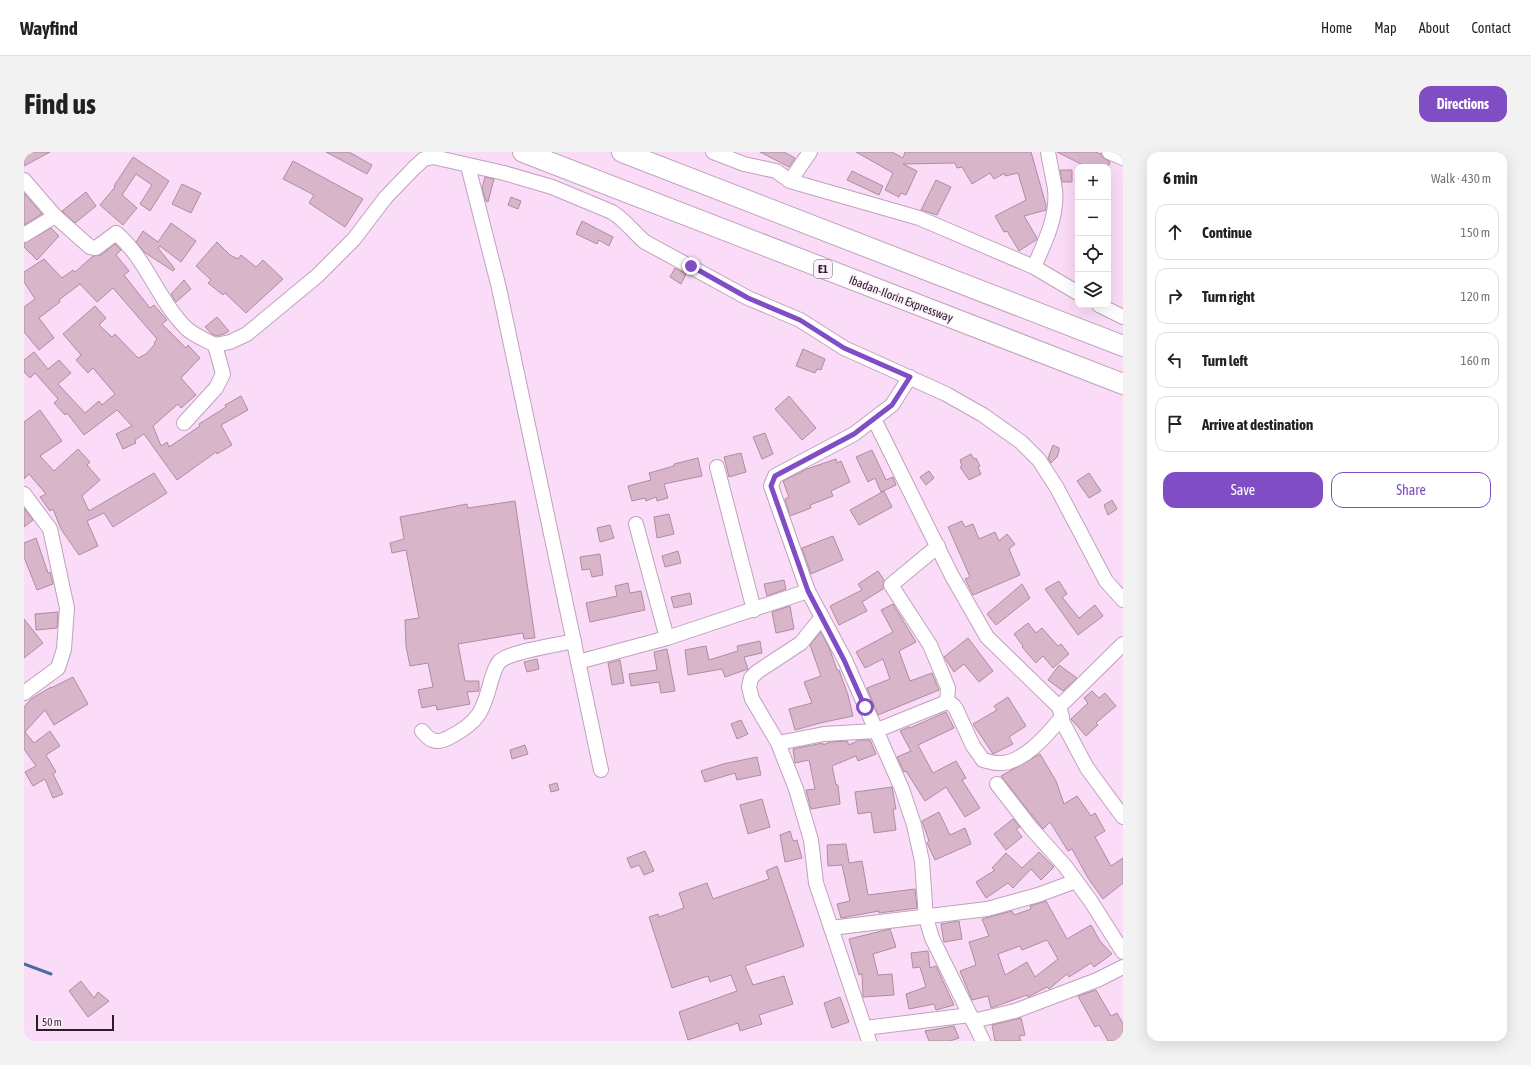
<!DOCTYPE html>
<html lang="en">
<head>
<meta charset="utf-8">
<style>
	body { margin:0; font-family:"Asap Condensed",sans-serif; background:#f2f2f2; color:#202124 }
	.controls { position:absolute; right:12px; top:12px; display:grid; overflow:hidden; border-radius:8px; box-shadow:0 4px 16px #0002 }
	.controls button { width:36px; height:36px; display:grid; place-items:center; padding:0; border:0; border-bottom:1px solid #e0e0e0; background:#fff; color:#202124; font:20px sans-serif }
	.scale { position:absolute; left:12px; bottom:10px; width:78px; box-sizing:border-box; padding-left:4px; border:2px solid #291e28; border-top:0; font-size:11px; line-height:14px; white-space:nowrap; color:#291e28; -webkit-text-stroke:3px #fdf0fb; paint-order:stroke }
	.stop { position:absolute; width:12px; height:12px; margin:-9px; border:3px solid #804dc5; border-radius:50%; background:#fff }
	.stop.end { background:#804dc5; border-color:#fff; box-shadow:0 1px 4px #0008 }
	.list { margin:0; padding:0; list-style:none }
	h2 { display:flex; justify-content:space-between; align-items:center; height:52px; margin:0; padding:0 16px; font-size:17px }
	h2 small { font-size:13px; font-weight:400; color:#757577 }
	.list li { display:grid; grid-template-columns:26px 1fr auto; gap:12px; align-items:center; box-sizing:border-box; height:56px; margin:0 8px 8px; padding:0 8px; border:1px solid #e0e0e0; border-radius:12px }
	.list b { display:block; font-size:15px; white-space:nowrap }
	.list em { font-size:13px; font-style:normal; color:#757577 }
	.actions { display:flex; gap:8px; padding:12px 16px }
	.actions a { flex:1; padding:9px 0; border:1px solid #804dc5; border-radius:12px; text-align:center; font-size:14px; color:#804dc5 }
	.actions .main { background:#804dc5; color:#fff }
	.icon { flex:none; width:22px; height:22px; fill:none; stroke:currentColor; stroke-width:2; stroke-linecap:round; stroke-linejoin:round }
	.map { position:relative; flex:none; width:1099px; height:889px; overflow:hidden; border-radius:12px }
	header { display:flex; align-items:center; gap:24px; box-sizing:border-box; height:56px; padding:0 20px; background:#fff; border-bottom:1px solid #e0e0e0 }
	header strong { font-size:19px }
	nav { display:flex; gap:22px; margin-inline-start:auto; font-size:14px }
	.intro { display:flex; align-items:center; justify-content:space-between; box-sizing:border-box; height:96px; padding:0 24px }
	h1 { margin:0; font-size:28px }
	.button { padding:10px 18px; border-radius:12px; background:#804dc5; color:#fff; font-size:14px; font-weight:700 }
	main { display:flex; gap:24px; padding:0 24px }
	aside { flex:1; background:#fff; border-radius:12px; box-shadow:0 4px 16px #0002 }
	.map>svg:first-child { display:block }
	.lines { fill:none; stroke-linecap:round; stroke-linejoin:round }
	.stream { stroke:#496c9a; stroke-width:3 }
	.building { fill:#d9b5ca; stroke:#ae8ca0; fill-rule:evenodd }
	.minor-casing { stroke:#bfa2bc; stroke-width:16 }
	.highway-casing { stroke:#bfa2bc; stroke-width:22 }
	.minor { stroke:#fff; stroke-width:14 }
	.highway { stroke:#fff; stroke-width:20 }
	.route { stroke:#804dc5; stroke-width:5 }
	.labels { text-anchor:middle; stroke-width:3; stroke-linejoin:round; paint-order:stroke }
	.shield { fill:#fdf0fb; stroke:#695d67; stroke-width:1 }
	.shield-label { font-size:11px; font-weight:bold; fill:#291e28 }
	.street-label { font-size:12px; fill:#291e28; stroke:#fdf0fb }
</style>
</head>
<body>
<header>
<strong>Wayfind</strong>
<nav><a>Home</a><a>Map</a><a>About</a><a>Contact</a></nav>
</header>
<div class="intro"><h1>Find us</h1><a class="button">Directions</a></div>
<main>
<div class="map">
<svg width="1099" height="889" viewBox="0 0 1099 889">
	<rect width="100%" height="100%" fill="#fbdcf8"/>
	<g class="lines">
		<path class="stream" d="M0 812 27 822"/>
	</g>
	<g class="building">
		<path d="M0 0H26L0 14Z"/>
		<path d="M302 0H325L348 13 343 22Z"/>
		<path d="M736 0H760L771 6 765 15Z"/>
		<path d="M832 0H868L879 6 881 0H1007L1022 53V58L1000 64 1013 86 1012 88 995 99 983 79 980 80 971 64 1002 48 994 21 981 24V21L970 27 966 21 948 32 938 15 933 16 931 11 879 12 893 19 882 43 877 41 875 45 861 38 869 21Z"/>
		<path d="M1033 0H1071L1077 2 1078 5 1086 10 1084 15H1063Z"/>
		<path d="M109 5 145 29 126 59 116 52 128 33 112 22 98 43 113 56 99 73 76 53 91 35 90 34Z"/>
		<path d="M269 9 339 47 321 75 285 51 290 43 259 27Z"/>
		<path d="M1036 18H1048V30H1038Z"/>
		<path d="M828 19 859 34 855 43 823 28Z"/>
		<path d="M461 25 470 27 464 50 462 49 458 36Z"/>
		<path d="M912 28 927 35 913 63 897 58Z"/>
		<path d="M158 32 177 41 167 61 148 52Z"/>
		<path d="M62 40 72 54 51 71 38 59Z"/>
		<path d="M0 41 18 62 0 73Z"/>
		<path d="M487 45 497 49 494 57 484 53Z"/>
		<path d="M558 69 589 85 585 94 575 88 573 92 552 82Z"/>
		<path d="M147 71 172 89 157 110 136 94 134 96 151 117 149 119 120 100 112 90 119 79 134 90Z"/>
		<path d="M27 76 35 84 13 108 0 95V91Z"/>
		<path d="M193 90 206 103 214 107 217 103 232 115 239 108 259 127 222 161 201 141 199 143 184 131 187 128 172 114Z"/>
		<path d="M91 92 97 98 92 103 105 119 100 123 126 156 130 153 143 168 138 172 162 196 164 193 176 206 157 226 172 243 157 256 154 252 129 274 137 294 143 290 145 295 176 274 175 272 202 255 201 253 217 244 224 258 197 273 208 293 193 302 192 300 153 328 120 282 111 288 112 291 99 297 92 282 108 274 93 258 60 283 43 261 41 263 30 251 34 247 11 221 6 226 0 220V208L10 200 24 217 35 208 47 221 34 232 61 261 75 249 78 253 91 242 69 216 64 221 52 208 57 203 39 182 71 154 82 166 75 173 88 185 91 182 114 206 122 202 131 192 130 191 133 187 89 136 73 150 56 132 35 148 36 150 15 166 30 186 15 198 0 180V155L11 147 0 130V120L20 107 38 126 49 118 51 120 69 104 77 103Z"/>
		<path d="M651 116 662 122 657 132 646 125Z"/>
		<path d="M160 128 167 137 152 150 147 142Z"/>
		<path d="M193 165 205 179 200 182 192 184 187 181 181 175Z"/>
		<path d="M779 197 801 207 797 218 793 217 791 221 772 214Z"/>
		<path d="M765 244 792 276 778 288 751 257Z"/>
		<path d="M16 258 38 289 16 304 30 319 54 297 66 310 63 313 76 328 58 344 65 359 130 321 143 341 89 375 80 361 63 369 74 394 55 403 37 377 29 357 26 359 16 345 22 342 5 322 0 327V270Z"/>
		<path d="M741 281 749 302 738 307 729 285Z"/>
		<path d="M1029 293 1035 296V299L1033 305 1027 311 1024 306Z"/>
		<path d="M848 298 862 328 869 325 872 333 857 340 851 326 844 330 832 305Z"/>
		<path d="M717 301 722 320 705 325 700 305Z"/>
		<path d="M947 302 950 307 952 306 956 314 954 315 957 322 945 328 936 315 938 314 936 308Z"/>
		<path d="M674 306 678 324 640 332 644 346 633 349 632 345 622 349 621 346 608 349 604 334 627 328 625 321 650 314V312Z"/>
		<path d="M812 307 813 311 817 309 826 330 807 339 809 344 786 353 787 356 766 364 761 347 765 345 759 329 783 317Z"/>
		<path d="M905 319 910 326 902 333 896 325Z"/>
		<path d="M1065 321 1077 339 1065 346 1053 329Z"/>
		<path d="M860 339 868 355 835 373 826 358Z"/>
		<path d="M1088 348 1093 357 1084 363 1080 353Z"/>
		<path d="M491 349 511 486 500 487 499 481 434 492 441 529H455V539L443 540 446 552 413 558 412 553 398 556 394 538 409 535 404 511 386 514 382 494 381 468 395 466 382 398 368 401 366 391 380 387 376 365 443 352 444 356Z"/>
		<path d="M0 356 9 368 0 375Z"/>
		<path d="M645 362 650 382 633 386 630 365Z"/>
		<path d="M938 369 941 375 949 372 955 387 971 380 975 389 983 382 991 392 985 397 996 423 949 443 941 427 946 425 924 375Z"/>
		<path d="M586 373 590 386 576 390 573 376Z"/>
		<path d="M809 384 819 408 787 422 778 396Z"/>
		<path d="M12 386 24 421 26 420 29 432 13 438 0 405V391Z"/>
		<path d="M654 399 657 411 641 415 638 404Z"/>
		<path d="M576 402 579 423 568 425 566 417 558 418 556 405Z"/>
		<path d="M854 419 860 428 859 437 838 450 843 459 815 473 806 454 838 438 834 432Z"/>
		<path d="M760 428 762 437 743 444 740 432Z"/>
		<path d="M1035 429 1043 442 1038 445 1055 466 1071 453 1079 464 1054 483 1021 437Z"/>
		<path d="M604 431 606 441 617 439 621 458 566 470 562 451 593 444 591 434Z"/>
		<path d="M998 432 1006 446 972 473 963 462Z"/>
		<path d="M666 441 668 452 650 456 647 445Z"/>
		<path d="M869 452 892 490 875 499 886 529 908 521 915 538 854 563 843 536 866 527 859 507 841 516 832 500 869 480 857 458Z"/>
		<path d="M766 454 770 477 752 481 748 460Z"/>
		<path d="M34 460 33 476 12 478 11 462Z"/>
		<path d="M0 467 19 491 0 506Z"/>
		<path d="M1004 471 1012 481 1018 476 1034 494 1037 492 1045 502 1029 516 1019 504 1012 511 998 495 999 494 990 482Z"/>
		<path d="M797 480 806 498 813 518H815L824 543 829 564 796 571 771 578 765 557 788 551 780 530 797 524 786 493Z"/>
		<path d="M944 486 969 519 955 530 940 512 930 520 920 505Z"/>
		<path d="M736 489 738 501 720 505 724 517 701 525 698 517 664 523 661 498 682 494 685 508 714 499 713 494Z"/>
		<path d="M643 497 651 539 637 541 635 530 607 534 605 522 633 518 630 500Z"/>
		<path d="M513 507 515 517 503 520 500 510Z"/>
		<path d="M596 508 600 531 588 533 584 511Z"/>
		<path d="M1035 513 1053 526 1039 539 1024 528Z"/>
		<path d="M49 525 64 552 30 573 21 558 1 580 10 591 26 579 36 594 22 603 32 620 29 622 39 642 29 646 21 627 9 634 1 620 12 614 0 597V555L7 547 27 535V536Z"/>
		<path d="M1068 539 1075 546 1081 541 1092 554 1072 571 1074 573 1062 584 1047 567 1064 551 1060 546Z"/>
		<path d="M984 545 1002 574 985 585 989 592 969 602 949 572 973 558 970 554Z"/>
		<path d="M922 560 930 576 894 593 909 621 932 609 942 626 938 628 956 656 941 665 922 635 901 649 882 619 880 620 873 605 887 599 876 579 885 575 886 576Z"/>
		<path d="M717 568 724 582 713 587 707 572Z"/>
		<path d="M835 588H846L852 602 834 609 832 604 808 614 812 633H814L816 652 787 657 782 638 791 637 785 608 771 611 769 597 799 591V593L806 590 823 589 825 593Z"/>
		<path d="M501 593 504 602 488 607 486 598Z"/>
		<path d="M1016 602 1032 629 1040 652 1053 644 1067 664 1071 661 1081 679 1071 685 1087 714 1099 706V731L1079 747 1064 726 1048 697 1044 699 1026 670 1019 677 977 624Z"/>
		<path d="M733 605 737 623 713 628 711 621 681 630 677 619 699 612Z"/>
		<path d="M533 631 535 638 527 640 525 633Z"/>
		<path d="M868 635 872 657H869L872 678 850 681 847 660 834 662 831 640Z"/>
		<path d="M738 647 746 675 724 682 716 653Z"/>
		<path d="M915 660 926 683 941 676 947 692 911 708 903 691 905 689 898 669Z"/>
		<path d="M989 667 996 675 992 677 998 685 982 698 970 682Z"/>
		<path d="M766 679 769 689 773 688 778 706 761 710 756 683Z"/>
		<path d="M822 692 825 711 838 709 844 743 891 737 893 756 855 761V759L817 766 813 752 826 749 818 713 804 714 803 693Z"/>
		<path d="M621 699 630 719 620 723 615 713 607 716 603 706Z"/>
		<path d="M1015 700 1030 715 1017 728 1007 717 989 736 984 731 962 746 952 730 971 718 968 716 982 701 998 716Z"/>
		<path d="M753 714 780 794 721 814 729 833 760 824 769 852 735 863 738 872 716 879 714 871 664 888 655 860 713 839 707 823 686 830 684 824 648 836 625 765 634 762 635 765 660 756 655 741 683 731 689 747 745 727 742 719Z"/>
		<path d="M1022 749 1043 787 1067 773 1076 789 1088 802 1070 815 1067 811 1045 825 1043 822 1025 837 1023 835 1004 845 1003 843 967 856 964 844 948 848 936 819 952 813 945 790 965 784 958 767 988 759 990 763 1007 757 1006 754ZM1023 788 1034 807 1011 825 1003 810 981 823 974 802 996 794 998 798Z"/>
		<path d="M935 769 938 787 920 790 917 772Z"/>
		<path d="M866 777 872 795 849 802 854 823 868 822 870 843 839 845 838 822 835 823 825 787Z"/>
		<path d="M904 799 906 816 912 814 930 853 912 858 910 852 885 857 882 842 902 835 896 815 889 816 887 801Z"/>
		<path d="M57 829 70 846 74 840 85 849 64 865 45 839Z"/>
		<path d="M1072 838 1087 864 1093 861 1099 872V889H1084L1075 873 1071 875 1054 844Z"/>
		<path d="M816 845 825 870 808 876 800 851Z"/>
		<path d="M997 866 1001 883 995 884 997 889H971L968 873Z"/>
		<path d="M930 874 935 886 926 889H905L901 879Z"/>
	</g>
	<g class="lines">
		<defs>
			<g id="minor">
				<path d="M689 0 720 12 752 19 766 29 895 66 1010 115"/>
				<path d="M1024 0C1026 12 1029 25 1031 37 1034 64 1021 90 1010 115L1054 141"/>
				<path d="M1085 0 1099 6"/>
				<path d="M444 14 475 136 577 618"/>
				<path d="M0 28 31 64 66 95 72 96 92 81C122 106 134 148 162 176 169 183 182 188 191 193L206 190 223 182 293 124 330 87 362 45 391 15 400 7 409 5 480 21 528 35 588 60C601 68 609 80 621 90L724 146 776 168 820 196 922 242 959 263 997 290 1015 308 1033 336 1082 429 1099 448"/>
				<path d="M766 29 786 0"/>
				<path d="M0 83 31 64"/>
				<path d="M1075 153 1099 165"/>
				<path d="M886 225 868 253 830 282 751 324 747 334 784 439 821 508 878 637 890 673 898 709 902 766 908 786 959 889"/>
				<path d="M160 271 192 236 199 222 191 193"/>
				<path d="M693 315 730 458"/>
				<path d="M0 342 26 377 43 456 40 497 34 516 0 541"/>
				<path d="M612 372 643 486"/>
				<path d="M914 394 867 433 906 493 924 536 923 550"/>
				<path d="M798 465 777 491 733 520 727 526 725 535 728 547 754 591 772 637 787 688 792 731 845 889"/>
				<path d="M554 510 643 486 784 439"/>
				<path d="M1035 555 1099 492"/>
				<path d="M1038 565V569L1063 616 1099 665"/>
				<path d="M398 579C407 590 413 592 426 585 455 570 459 559 467 529 469 523 471 514 476 509 488 499 533 493 550 489"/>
				<path d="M754 591 800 582 851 579 923 550 929 553 932 557 949 594 959 608C963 609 969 611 974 611 998 613 1024 582 1038 565L1035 555 963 485 928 424 850 267"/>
				<path d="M973 632 1007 676 1041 714 1066 748 1099 800"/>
				<path d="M807 776 963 757 1014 743 1052 729"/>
				<path d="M949 869 991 859 1073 828 1099 815"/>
				<path d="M841 876 946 863"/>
			</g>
			<g id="highway">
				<path d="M499 0 1099 232"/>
				<path d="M598 0 1099 194"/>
			</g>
		</defs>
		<use href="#minor" class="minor-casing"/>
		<use href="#highway" class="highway-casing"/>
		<use href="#minor" class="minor"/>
		<use href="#highway" class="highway"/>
	</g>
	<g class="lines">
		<path class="route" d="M667 114 724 146 776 168 820 196 886 225 868 253 830 282 751 324 747 334 784 439 820 508 841 555"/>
	</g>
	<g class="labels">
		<rect class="shield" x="790" y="108" width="18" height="18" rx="3"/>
		<g class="shield-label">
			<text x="799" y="121">E1</text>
		</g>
		<g class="street-label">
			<text transform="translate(877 147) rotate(21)" y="4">Ibadan-Ilorin Expressway</text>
		</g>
	</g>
</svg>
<div class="controls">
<button>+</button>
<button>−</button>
<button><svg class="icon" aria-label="locate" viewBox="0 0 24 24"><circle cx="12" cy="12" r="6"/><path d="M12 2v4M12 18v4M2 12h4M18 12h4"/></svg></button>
<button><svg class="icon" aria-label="layers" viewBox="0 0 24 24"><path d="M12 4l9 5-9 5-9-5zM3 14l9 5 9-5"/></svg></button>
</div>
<div class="scale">50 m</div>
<div class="stop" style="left:841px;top:555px"></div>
<div class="stop end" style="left:667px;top:114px"></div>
</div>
<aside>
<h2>6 min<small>Walk · 430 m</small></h2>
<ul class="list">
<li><svg class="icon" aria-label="ahead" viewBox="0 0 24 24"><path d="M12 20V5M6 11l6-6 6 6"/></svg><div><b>Continue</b></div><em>150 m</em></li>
<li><svg class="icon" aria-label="right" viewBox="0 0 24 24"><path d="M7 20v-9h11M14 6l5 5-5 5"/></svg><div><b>Turn right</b></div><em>120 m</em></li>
<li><svg class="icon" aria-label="left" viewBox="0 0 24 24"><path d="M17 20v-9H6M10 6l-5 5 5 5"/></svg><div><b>Turn left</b></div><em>160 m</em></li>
<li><svg class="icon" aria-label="arrive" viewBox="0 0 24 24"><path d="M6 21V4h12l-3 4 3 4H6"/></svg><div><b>Arrive at destination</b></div></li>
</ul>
<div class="actions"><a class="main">Save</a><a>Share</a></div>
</aside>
</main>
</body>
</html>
